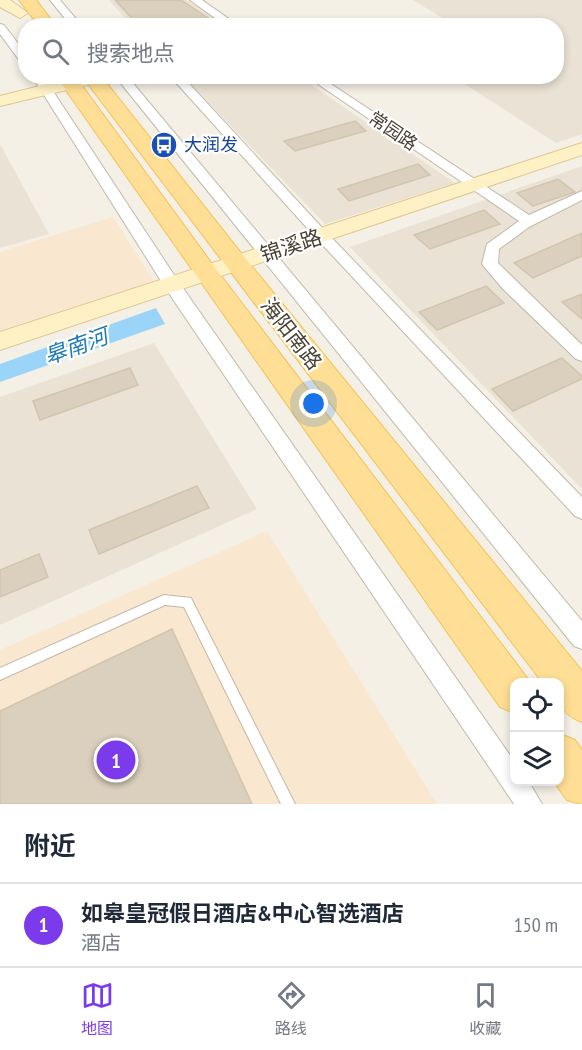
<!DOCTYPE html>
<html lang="zh">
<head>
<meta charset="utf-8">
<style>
	body { margin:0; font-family:"PT Sans Narrow","Noto Sans SC",sans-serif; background:#f6f6f7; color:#1f2937 }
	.controls { position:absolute; right:18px; bottom:18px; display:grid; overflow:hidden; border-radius:12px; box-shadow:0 3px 9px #0003 }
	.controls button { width:54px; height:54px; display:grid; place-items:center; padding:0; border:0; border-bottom:2px solid #e0e1e3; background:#fff; color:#1f2937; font:30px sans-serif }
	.you { position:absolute; left:314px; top:404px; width:21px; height:21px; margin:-15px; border:4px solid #fff; border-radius:50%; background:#1a73e8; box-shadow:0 0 0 9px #1a73e833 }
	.badge { display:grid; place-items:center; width:39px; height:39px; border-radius:50%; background:#7c3aed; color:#fff; font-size:20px; font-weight:700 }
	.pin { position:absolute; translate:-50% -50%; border:3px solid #fff; box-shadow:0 2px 6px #0006 }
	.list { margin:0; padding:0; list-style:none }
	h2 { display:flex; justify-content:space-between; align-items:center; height:78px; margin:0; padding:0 24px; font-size:26px }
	h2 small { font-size:20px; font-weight:400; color:#747a83 }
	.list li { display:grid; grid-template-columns:39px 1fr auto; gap:18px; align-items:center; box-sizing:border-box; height:84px; padding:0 24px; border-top:2px solid #e0e1e3 }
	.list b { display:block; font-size:22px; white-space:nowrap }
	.list p { margin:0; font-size:20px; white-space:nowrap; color:#747a83 }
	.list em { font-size:20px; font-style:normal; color:#747a83 }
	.icon { flex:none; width:33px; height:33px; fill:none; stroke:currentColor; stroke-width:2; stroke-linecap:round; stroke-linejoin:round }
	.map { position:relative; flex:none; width:582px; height:804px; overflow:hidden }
	.search { position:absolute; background:#fff; box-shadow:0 3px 9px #0003; left:18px; right:18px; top:18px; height:66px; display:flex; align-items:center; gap:15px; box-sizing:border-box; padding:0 21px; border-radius:24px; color:#747a83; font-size:22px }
	.sheet { height:162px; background:#fff }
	nav { display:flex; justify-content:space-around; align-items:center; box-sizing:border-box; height:84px; border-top:2px solid #e0e1e3; background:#fff; font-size:16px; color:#747a83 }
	nav a { display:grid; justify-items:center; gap:3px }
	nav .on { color:#7c3aed }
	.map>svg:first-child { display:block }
	.residential { fill:#eae2d4 }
	.commercial { fill:#f9e7cf }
	.water { fill:#9bd4f9 }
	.building { fill:#dbcfbd; stroke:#d4c4ad; stroke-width:1.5 }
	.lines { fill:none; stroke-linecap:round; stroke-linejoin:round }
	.lane-casing { stroke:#c2b8a8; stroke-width:2 }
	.street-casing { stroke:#c2b8a8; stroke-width:2 }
	.secondary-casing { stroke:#dec892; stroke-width:2 }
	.primary-casing { stroke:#f2c157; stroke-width:2 }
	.lane { fill:#fff; fill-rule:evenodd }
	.street { fill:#fff; fill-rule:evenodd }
	.secondary { fill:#fff1c6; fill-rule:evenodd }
	.primary { fill:#ffdf95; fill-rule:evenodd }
	.labels { text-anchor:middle; stroke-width:4.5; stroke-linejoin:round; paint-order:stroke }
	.far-street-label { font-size:18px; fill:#494134; stroke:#fff }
	.far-transit-label { font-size:18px; fill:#164399; stroke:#fff; text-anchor:start }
	.street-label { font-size:21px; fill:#494134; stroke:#fff }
	.water-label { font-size:22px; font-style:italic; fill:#1f7ab9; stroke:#fff }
</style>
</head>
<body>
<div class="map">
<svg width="582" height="804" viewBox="0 0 582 804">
	<rect width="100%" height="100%" fill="#f5f0e6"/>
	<g class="residential">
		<path d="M109 0H187L226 25H131Z"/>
		<path d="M413 0H582V134L556 143 454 77 556 76V26L454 25Z"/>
		<path d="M184 77H300L455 183 325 224Z"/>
		<path d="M0 144 49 234 0 248Z"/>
		<path d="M582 166V489L350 247Z"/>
		<path d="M154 343 257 509 0 625V397Z"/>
	</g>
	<g class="commercial">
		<path d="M113 217 155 283 0 333V252Z"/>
		<path d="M267 531 437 804H0V650Z"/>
	</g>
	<path class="water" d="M156 308 165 324 0 382V364Z"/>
	<g class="building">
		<path d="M115 0H181L220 26H139Z"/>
		<path d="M355 121 366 131 295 151 284 141Z"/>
		<path d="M418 164 430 175 349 201 338 189Z"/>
		<path d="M558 179 575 192 533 206 517 193Z"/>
		<path d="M484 210 500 224 430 249 414 235Z"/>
		<path d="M582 233V256L533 278 514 263Z"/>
		<path d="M486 286 504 303 437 330 419 312Z"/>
		<path d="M582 294V319L562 302Z"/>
		<path d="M562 358 582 376V379L513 411 492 389Z"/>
		<path d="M130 368 138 385 40 420 33 401Z"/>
		<path d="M197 486 209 508 99 554 89 530Z"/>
		<path d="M39 554 48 577 0 597V570Z"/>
		<path d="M172 629 252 804H0V711Z"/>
	</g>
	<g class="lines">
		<defs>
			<path id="lane" d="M164 595 191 598 295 804H281L184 607 165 605 0 680V668Z"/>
			<g id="street">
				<path d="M50 0H60L82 26H71Z"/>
				<path d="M190 0H202L239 26H226Z"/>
				<path d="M0 24 4 25 26 54V65L22 64 0 34Z"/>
				<path d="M32 76H43L178 281 514 761V782H529L542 804H514L166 289Z"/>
				<path d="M115 76H127L582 621V649L574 646Z"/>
				<path d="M170 76H182L327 233 582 497V519L575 516 317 239Z"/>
				<path d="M306 76H319L529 215 582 191V200L529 227 499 249 498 263 582 345V361L576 359 502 288 482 264 487 244 519 221Z"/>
			</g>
			<g id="secondary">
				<path d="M0 0H10L28 13 20 18 0 7Z"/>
				<path d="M79 76H110L108 80 0 106V96Z"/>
				<path d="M582 143V155L0 350V332Z"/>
			</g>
			<g id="primary">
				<path d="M19 0H36L56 26H39Z"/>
				<path d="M56 76H75L215 268 528 679 530 682H514V713L500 707Z"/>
				<path d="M82 76H101L245 258 582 671V722C559 712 560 706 560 682H542Z"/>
				<path d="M560 734 575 740 582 750V804L567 800 554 782H560Z"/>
			</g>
		</defs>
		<use href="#lane" class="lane-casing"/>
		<use href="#street" class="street-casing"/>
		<use href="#secondary" class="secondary-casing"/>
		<use href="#primary" class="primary-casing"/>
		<use href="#lane" class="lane"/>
		<use href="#street" class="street"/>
		<use href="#secondary" class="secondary"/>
		<use href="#primary" class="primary"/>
	</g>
	<defs>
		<symbol id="bus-disc" viewBox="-11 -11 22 22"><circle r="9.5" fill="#1a4fb4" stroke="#fff"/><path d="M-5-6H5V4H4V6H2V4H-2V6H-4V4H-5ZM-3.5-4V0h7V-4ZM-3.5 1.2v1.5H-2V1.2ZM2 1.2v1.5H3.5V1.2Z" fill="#fff"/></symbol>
	</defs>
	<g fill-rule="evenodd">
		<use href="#bus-disc" x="149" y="130" width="30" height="30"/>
	</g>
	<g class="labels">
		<g class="far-street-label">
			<text transform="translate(393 131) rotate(34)" y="6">常园路</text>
		</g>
		<g class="far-transit-label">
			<text x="184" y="151">大润发</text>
		</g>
		<g class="street-label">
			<text transform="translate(291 246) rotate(-18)" y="7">锦溪路</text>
			<text transform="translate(291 334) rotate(52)" y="7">海阳南路</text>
		</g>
		<g class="water-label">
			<text transform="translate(76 346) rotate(-20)" y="8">皋南河</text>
		</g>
	</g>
</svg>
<div class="controls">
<button><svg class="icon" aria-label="locate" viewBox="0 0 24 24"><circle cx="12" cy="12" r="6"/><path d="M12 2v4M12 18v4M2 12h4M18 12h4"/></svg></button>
<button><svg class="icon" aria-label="layers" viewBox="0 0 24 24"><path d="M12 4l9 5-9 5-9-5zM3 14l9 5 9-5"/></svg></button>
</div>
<div class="you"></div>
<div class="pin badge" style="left:116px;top:760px">1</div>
<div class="search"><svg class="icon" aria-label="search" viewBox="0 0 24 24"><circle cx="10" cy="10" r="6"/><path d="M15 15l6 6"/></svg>搜索地点</div>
</div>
<section class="sheet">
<h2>附近<small></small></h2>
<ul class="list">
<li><span class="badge">1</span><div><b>如皋皇冠假日酒店&amp;中心智选酒店</b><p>酒店</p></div><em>150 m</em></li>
</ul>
</section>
<nav>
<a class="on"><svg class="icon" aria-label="map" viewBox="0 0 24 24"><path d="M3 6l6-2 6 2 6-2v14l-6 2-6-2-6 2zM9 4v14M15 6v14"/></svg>地图</a>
<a><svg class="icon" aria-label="directions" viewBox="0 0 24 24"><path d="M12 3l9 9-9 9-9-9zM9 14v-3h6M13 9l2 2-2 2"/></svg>路线</a>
<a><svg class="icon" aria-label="saved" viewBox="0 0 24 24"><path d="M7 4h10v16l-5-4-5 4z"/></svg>收藏</a>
</nav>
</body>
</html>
